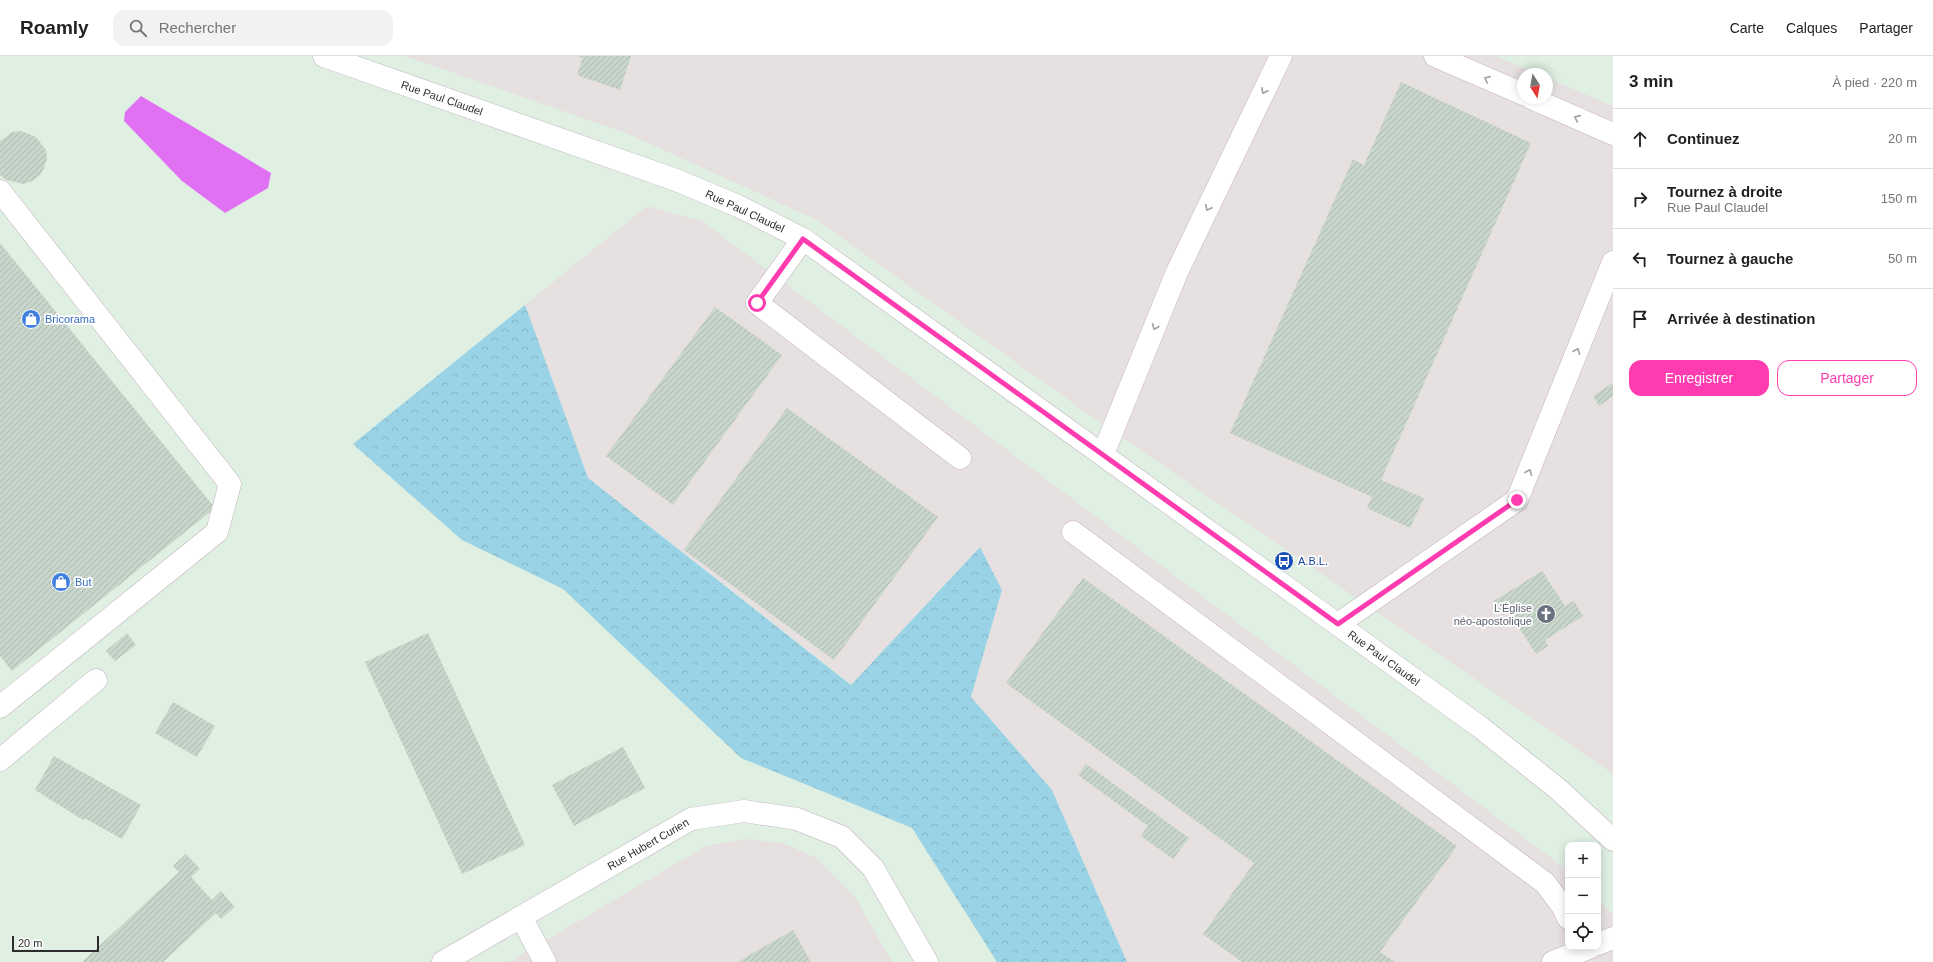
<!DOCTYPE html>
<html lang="fr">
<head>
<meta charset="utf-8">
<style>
	body { margin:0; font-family:Arial,sans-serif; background:#f2f2f2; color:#202124 }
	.controls { position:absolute; right:12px; bottom:12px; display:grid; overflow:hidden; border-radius:8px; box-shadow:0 2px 10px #0003 }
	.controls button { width:36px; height:36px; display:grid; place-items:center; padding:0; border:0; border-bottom:1px solid #e0e0e0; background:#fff; color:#202124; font:20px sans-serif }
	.compass { position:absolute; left:1517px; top:12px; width:36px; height:36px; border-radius:50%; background:#fff; box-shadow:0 2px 10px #0003; rotate:169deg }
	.scale { position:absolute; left:12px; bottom:10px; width:87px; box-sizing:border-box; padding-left:4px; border:2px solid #2d2d2d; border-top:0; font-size:11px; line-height:14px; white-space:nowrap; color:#2d2d2d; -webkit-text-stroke:3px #fff; paint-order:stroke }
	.stop { position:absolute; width:12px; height:12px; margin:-9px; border:3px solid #ff3caf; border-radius:50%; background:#fff }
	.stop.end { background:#ff3caf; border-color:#fff; box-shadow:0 1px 4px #0008 }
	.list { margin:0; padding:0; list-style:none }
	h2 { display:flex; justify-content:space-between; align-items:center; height:52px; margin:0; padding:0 16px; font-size:17px }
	h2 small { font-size:13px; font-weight:400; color:#757577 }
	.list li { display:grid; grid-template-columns:26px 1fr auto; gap:12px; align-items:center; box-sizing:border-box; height:60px; padding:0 16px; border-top:1px solid #e0e0e0 }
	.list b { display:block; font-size:15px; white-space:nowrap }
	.list p { margin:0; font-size:13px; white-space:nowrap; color:#757577 }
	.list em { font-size:13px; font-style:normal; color:#757577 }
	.actions { display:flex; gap:8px; padding:12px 16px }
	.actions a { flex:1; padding:9px 0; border:1px solid #ff3caf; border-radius:12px; text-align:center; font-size:14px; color:#ff3caf }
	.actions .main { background:#ff3caf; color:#fff }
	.icon { flex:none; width:22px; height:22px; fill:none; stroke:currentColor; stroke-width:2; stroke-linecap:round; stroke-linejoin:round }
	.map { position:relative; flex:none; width:1613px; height:906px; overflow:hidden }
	header { display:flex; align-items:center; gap:24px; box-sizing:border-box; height:56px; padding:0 20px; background:#fff; border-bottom:1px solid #e0e0e0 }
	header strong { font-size:19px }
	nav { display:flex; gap:22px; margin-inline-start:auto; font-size:14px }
	.search { width:280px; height:36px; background:#f2f2f2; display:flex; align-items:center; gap:10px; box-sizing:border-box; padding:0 14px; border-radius:12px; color:#757577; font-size:15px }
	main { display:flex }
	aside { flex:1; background:#fff }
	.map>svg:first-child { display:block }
	.industrial { fill:#e7e0e1 }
	.forest { fill:url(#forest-crowns) }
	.water { fill:#e171f3 }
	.building { fill:url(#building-hatch) }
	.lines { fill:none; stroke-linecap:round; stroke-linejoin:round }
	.minor-casing { stroke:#c1b3bb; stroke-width:23 }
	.minor { stroke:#fff; stroke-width:22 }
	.oneway { stroke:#a0a0a0 }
	.route { stroke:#ff3caf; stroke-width:5 }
	.labels { text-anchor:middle; stroke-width:3.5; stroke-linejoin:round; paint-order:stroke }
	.street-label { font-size:11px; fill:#2d2d2d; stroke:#fff }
	.shop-label { font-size:11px; fill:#366cbe; stroke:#fff; text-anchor:start }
	.transit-label { font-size:11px; fill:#164399; stroke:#fff; text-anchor:start }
	.worship-label { font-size:11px; fill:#5b616d; stroke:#fff; text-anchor:end }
</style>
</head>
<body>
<header>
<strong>Roamly</strong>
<div class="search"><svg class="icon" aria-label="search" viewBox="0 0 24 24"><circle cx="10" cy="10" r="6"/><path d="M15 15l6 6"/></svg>Rechercher</div>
<nav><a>Carte</a><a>Calques</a><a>Partager</a></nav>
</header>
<main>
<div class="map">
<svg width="1613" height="906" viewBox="0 0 1613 906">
	<defs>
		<pattern id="forest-crowns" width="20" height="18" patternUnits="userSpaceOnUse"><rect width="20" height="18" fill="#9bd3e6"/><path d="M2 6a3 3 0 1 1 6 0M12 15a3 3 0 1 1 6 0" fill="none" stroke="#86b5c6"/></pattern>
		<pattern id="building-hatch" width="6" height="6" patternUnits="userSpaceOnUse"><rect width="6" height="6" fill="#c8d5ca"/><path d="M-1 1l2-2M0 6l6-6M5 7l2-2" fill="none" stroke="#acb7ae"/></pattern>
	</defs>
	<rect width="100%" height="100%" fill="#dfefe2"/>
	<g class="industrial">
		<path d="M405 0H1495L1537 18H1523V42H1547V22L1613 50V718L1085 356 817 164 626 77Z"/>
		<path d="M647 150 702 165 1566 813 1568 814V891H1598V844L1613 859V906H1127L1052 734 971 641 1002 534 979 491 852 629 588 422 525 249Z"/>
		<path d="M747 783 782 787 817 802 855 841 892 906H509L706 790Z"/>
	</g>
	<path class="forest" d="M525 249 588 422 851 629 980 491 1002 534 971 641 1052 734 1127 906H997L912 772 741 702 563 533 462 484 353 388Z"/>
	<path class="water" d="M141 40 271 117 268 132 225 157 182 125 124 65 125 56Z"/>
	<g class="building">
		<path d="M577 0H631L620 34 577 19 583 2Z"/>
		<path d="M1401 26 1531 87 1381 424 1424 442 1410 472 1367 452 1372 441 1230 377 1353 103 1364 109Z"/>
		<path d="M21 75 36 81 46 94 47 103 44 112 40 119 32 125 24 128 6 124 0 119V85L12 76Z"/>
		<path d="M0 187 215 452 12 615 0 600Z"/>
		<path d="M715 251 782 299 673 449 606 400Z"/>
		<path d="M1613 327V340L1599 350 1593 340Z"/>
		<path d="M787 352 938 461 834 604 684 494Z"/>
		<path d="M1542 515 1565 550 1574 545 1583 560 1545 584 1548 590 1536 598 1509 556 1503 559 1494 545Z"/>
		<path d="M1083 522 1457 790 1380 896 1395 906H1242L1203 878 1254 807 1006 627Z"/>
		<path d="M127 577 136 589 115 605 106 595Z"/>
		<path d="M428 577 525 789 462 818 365 606Z"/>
		<path d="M173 646 215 670 197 701 155 677Z"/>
		<path d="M623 691 645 732 574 770 552 729Z"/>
		<path d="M54 700 141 749 122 783 84 762 83 764 35 734Z"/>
		<path d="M1086 708 1189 782 1173 803 1141 780 1148 770 1078 719Z"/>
		<path d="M186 798 200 813 191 821 212 844 221 835 235 851 221 863 216 857 163 906H84L83 905 179 816 173 810Z"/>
		<path d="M793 874 811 906H738Z"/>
	</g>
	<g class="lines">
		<defs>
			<g id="minor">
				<path d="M324 0 676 124 738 150 803 183 1480 671 1558 733 1613 784"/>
				<path d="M1435 0 1523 38"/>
				<path d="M1531 42 1613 78"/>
				<path d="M0 135 230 428 217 476 0 651"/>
				<path d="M803 183 757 247 960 402"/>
				<path d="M1103 398 1177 216 1281 0"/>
				<path d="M1073 476 1545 827 1563 851 1568 862"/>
				<path d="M1338 568 1517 444 1613 206"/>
				<path d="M0 704 96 624"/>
				<path d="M521 861 545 906"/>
				<path d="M1598 888 1613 882"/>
				<path d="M443 906 691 763 744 755 797 763 842 781 873 812 927 906"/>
				<path d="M1553 906 1591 891"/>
			</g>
		</defs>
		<use href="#minor" class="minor-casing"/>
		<use href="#minor" class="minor"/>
	</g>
	<defs><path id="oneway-chevron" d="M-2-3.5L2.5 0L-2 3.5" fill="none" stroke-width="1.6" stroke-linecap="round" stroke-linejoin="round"/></defs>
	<g class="oneway">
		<use href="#oneway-chevron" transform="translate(1487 23) rotate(-156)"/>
		<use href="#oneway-chevron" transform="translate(1264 35) rotate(116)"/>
		<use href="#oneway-chevron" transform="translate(1577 62) rotate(-156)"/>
		<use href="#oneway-chevron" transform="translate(1208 152) rotate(116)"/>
		<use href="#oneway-chevron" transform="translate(1155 271) rotate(112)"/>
		<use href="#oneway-chevron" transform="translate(1577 295) rotate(-68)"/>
		<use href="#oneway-chevron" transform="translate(1529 416) rotate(-68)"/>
	</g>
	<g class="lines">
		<path class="route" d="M757 247 803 183 1338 568 1517 444"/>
	</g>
	<defs>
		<symbol id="shop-disc" viewBox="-11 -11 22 22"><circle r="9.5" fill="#3f7fe0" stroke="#fff"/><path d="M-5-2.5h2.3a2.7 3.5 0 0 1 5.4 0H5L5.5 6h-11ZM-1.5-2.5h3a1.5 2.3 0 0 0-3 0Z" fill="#fff"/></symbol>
		<symbol id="bus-disc" viewBox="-11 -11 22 22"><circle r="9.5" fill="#1a4fb4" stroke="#fff"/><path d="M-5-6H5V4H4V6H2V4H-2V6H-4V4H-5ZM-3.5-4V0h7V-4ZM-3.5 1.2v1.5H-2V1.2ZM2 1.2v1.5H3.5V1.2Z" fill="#fff"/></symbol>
		<symbol id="church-disc" viewBox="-11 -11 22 22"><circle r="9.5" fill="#6b7280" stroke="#fff"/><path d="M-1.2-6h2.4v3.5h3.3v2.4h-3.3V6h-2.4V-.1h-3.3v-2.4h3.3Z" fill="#fff"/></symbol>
	</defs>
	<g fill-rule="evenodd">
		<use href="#shop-disc" x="20" y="252" width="22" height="22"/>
		<use href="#bus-disc" x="1273" y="494" width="22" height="22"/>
		<use href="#shop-disc" x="50" y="515" width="22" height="22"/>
		<use href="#church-disc" x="1535" y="547" width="22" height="22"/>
	</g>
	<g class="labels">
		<g class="street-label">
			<text transform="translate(442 42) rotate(19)" y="4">Rue Paul Claudel</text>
			<text transform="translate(745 155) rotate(25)" y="4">Rue Paul Claudel</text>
			<text transform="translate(1384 602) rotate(36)" y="4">Rue Paul Claudel</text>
			<text transform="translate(648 788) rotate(-30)" y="4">Rue Hubert Curien</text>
		</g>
		<g class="shop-label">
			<text x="45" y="267">Bricorama</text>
			<text x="75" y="530">But</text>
		</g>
		<g class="transit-label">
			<text x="1298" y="509">A.B.L.</text>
		</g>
		<g class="worship-label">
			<text x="1532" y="556">L’Église<tspan x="1532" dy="13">néo-apostolique</tspan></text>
		</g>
	</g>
</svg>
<div class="controls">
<button>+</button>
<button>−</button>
<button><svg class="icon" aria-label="locate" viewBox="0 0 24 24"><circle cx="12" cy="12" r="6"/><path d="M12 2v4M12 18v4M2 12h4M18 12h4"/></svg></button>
</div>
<svg class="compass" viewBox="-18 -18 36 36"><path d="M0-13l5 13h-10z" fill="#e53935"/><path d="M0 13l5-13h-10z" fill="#757577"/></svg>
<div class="scale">20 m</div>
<div class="stop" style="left:757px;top:247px"></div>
<div class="stop end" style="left:1517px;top:444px"></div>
</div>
<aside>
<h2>3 min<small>À pied · 220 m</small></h2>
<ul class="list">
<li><svg class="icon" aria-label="ahead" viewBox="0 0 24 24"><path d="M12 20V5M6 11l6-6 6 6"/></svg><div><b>Continuez</b></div><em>20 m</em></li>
<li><svg class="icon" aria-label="right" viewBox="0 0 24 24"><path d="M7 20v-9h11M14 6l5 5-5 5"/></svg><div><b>Tournez à droite</b><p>Rue Paul Claudel</p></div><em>150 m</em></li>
<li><svg class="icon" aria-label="left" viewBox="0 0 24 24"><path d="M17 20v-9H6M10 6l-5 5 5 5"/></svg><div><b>Tournez à gauche</b></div><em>50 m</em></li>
<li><svg class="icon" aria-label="arrive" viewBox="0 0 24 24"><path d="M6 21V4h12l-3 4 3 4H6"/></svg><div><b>Arrivée à destination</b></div></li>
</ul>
<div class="actions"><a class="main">Enregistrer</a><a>Partager</a></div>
</aside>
</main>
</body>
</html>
